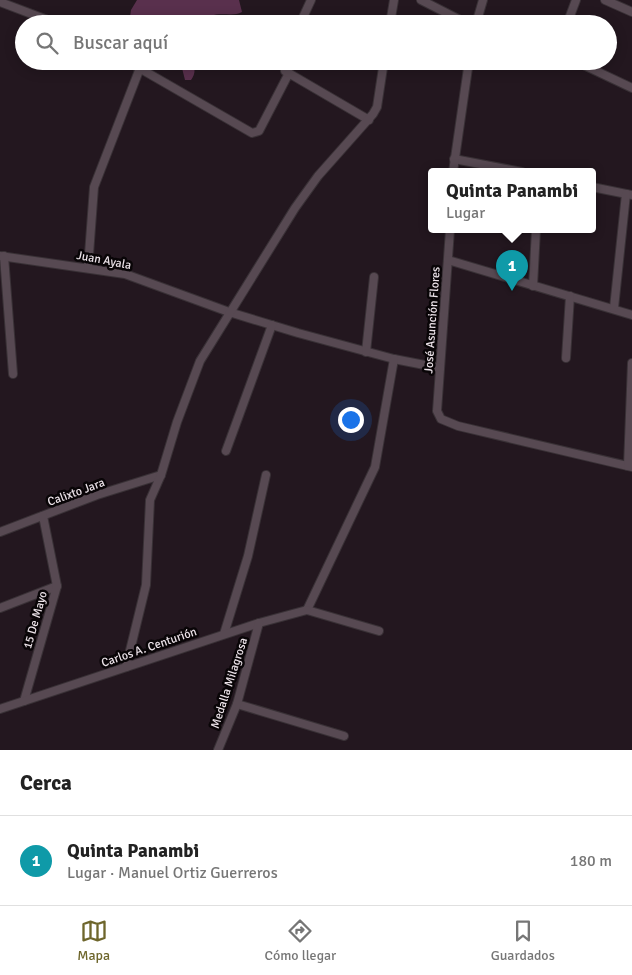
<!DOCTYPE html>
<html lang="es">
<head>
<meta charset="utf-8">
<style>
	body { margin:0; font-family:Signika,sans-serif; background:#f2f2f2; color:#222 }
	.you { position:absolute; left:350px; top:419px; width:18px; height:18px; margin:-12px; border:4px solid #fff; border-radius:50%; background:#1a73e8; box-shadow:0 0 0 8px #1a73e833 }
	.badge { display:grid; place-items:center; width:32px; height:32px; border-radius:50%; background:#6e662c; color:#fff; font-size:16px; font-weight:700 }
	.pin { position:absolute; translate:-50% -41px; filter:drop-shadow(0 1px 2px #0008) }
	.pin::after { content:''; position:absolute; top:26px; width:18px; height:15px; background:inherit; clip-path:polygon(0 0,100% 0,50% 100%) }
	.popup { position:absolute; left:428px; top:168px; width:168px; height:65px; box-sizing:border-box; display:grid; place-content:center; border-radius:5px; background:#fff; filter:drop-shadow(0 1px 4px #0005); font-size:16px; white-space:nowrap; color:#767676 }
	.popup b { font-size:19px; color:#222 }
	.popup::after { content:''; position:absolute; left:50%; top:100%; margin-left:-10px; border:10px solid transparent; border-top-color:#fff }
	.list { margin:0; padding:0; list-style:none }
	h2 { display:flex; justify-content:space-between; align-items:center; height:65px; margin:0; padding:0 20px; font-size:21px }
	h2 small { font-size:16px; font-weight:400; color:#767676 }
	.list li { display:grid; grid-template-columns:32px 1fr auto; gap:15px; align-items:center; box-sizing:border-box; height:90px; padding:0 20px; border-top:1px solid #e0e0e0 }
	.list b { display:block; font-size:19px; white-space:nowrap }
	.list p { margin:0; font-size:16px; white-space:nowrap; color:#767676 }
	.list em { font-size:16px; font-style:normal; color:#767676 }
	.icon { flex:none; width:28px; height:28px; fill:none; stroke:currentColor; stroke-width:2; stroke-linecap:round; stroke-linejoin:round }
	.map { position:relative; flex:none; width:632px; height:750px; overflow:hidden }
	.search { position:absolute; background:#fff; box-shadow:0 2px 12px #0003; left:15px; right:15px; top:15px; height:55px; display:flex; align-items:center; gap:12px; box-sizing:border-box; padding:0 18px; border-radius:28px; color:#767676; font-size:19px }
	.sheet { height:155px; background:#fff }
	nav { display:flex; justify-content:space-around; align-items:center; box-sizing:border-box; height:70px; border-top:1px solid #e0e0e0; background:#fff; font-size:14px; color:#767676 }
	nav a { display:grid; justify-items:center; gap:2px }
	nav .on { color:#6e662c }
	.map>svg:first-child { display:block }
	.forest { fill:#59304d }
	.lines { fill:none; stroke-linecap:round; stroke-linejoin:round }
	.minor-casing { stroke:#393136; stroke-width:10 }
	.minor { stroke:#574952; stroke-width:8 }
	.labels { text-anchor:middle; stroke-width:5; stroke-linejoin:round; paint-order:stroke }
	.street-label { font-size:12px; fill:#ece3e9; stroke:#090507 }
</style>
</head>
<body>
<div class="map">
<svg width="632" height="750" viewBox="0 0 632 750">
	<rect width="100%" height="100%" fill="#23171f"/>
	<g class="forest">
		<path d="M137 0H239L242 12C230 19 213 7 202 24H129L131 10Z"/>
		<path d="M168 61H189C196 67 196 73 191 80H185L182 68 177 63 171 64Z"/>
	</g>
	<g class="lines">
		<defs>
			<g id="minor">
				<path d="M421 0 468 24"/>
				<path d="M605 0 632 12"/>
				<path d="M0 2 58 24"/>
				<path d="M300 24 311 0"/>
				<path d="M390 24 394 0"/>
				<path d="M476 24 483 0"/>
				<path d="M567 24 576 0"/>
				<path d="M127 61 252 133 259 131 289 73"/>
				<path d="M284 61 285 71 369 120"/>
				<path d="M575 61 632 88"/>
				<path d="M454 159 522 172"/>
				<path d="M453 172 469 61"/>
				<path d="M592 187 632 195"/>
				<path d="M450 230 437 411 441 419 458 426 632 467"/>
				<path d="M0 256 125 274 229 312 298 333 394 359 440 368"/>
				<path d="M4 256 13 374"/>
				<path d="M448 260 632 315"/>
				<path d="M88 268 94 187 140 68"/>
				<path d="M533 286 536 230"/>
				<path d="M614 308 626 194"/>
				<path d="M366 352 374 277"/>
				<path d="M566 358 570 296"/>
				<path d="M226 451 272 325"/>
				<path d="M628 466 632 363"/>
				<path d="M0 532 97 495 161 475"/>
				<path d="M0 608 57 586"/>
				<path d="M307 610 375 467 394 359"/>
				<path d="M307 610 379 631"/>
				<path d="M224 634 248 556 266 475"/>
				<path d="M126 667 146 585 150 500 161 475 177 422 200 361 295 208 318 176 373 114 377 107 384 61"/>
				<path d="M24 701 57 586 43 516"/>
				<path d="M237 704 344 736"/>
				<path d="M0 709 259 623 307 610"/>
				<path d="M218 750 237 704 259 623"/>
			</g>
		</defs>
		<use href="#minor" class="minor-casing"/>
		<use href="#minor" class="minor"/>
	</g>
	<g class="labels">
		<g class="street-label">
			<text transform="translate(104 260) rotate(11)" y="4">Juan Ayala</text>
			<text transform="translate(432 320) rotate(-86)" y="4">José Asunción Flores</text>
			<text transform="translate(76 492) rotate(-20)" y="4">Calixto Jara</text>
			<text transform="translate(35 620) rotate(-74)" y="4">15 De Mayo</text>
			<text transform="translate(149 647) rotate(-19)" y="4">Carlos A. Centurión</text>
			<text transform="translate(229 683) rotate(-72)" y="4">Medalla Milagrosa</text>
		</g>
	</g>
</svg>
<div class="you"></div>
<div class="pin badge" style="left:512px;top:291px;background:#0f9aa8">1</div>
<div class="popup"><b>Quinta Panambi</b>Lugar</div>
<div class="search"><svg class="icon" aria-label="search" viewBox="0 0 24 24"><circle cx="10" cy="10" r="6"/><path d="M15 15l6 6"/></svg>Buscar aquí</div>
</div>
<section class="sheet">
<h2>Cerca<small></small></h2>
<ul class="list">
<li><span class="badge" style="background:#0f9aa8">1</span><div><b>Quinta Panambi</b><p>Lugar · Manuel Ortiz Guerreros</p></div><em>180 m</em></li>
</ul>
</section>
<nav>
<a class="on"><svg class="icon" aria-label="map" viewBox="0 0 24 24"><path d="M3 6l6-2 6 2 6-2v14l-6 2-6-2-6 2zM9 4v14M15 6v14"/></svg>Mapa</a>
<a><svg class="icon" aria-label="directions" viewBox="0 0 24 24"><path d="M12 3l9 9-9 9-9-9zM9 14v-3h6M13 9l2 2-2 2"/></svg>Cómo llegar</a>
<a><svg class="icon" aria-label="saved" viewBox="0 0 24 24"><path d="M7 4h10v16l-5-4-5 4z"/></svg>Guardados</a>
</nav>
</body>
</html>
